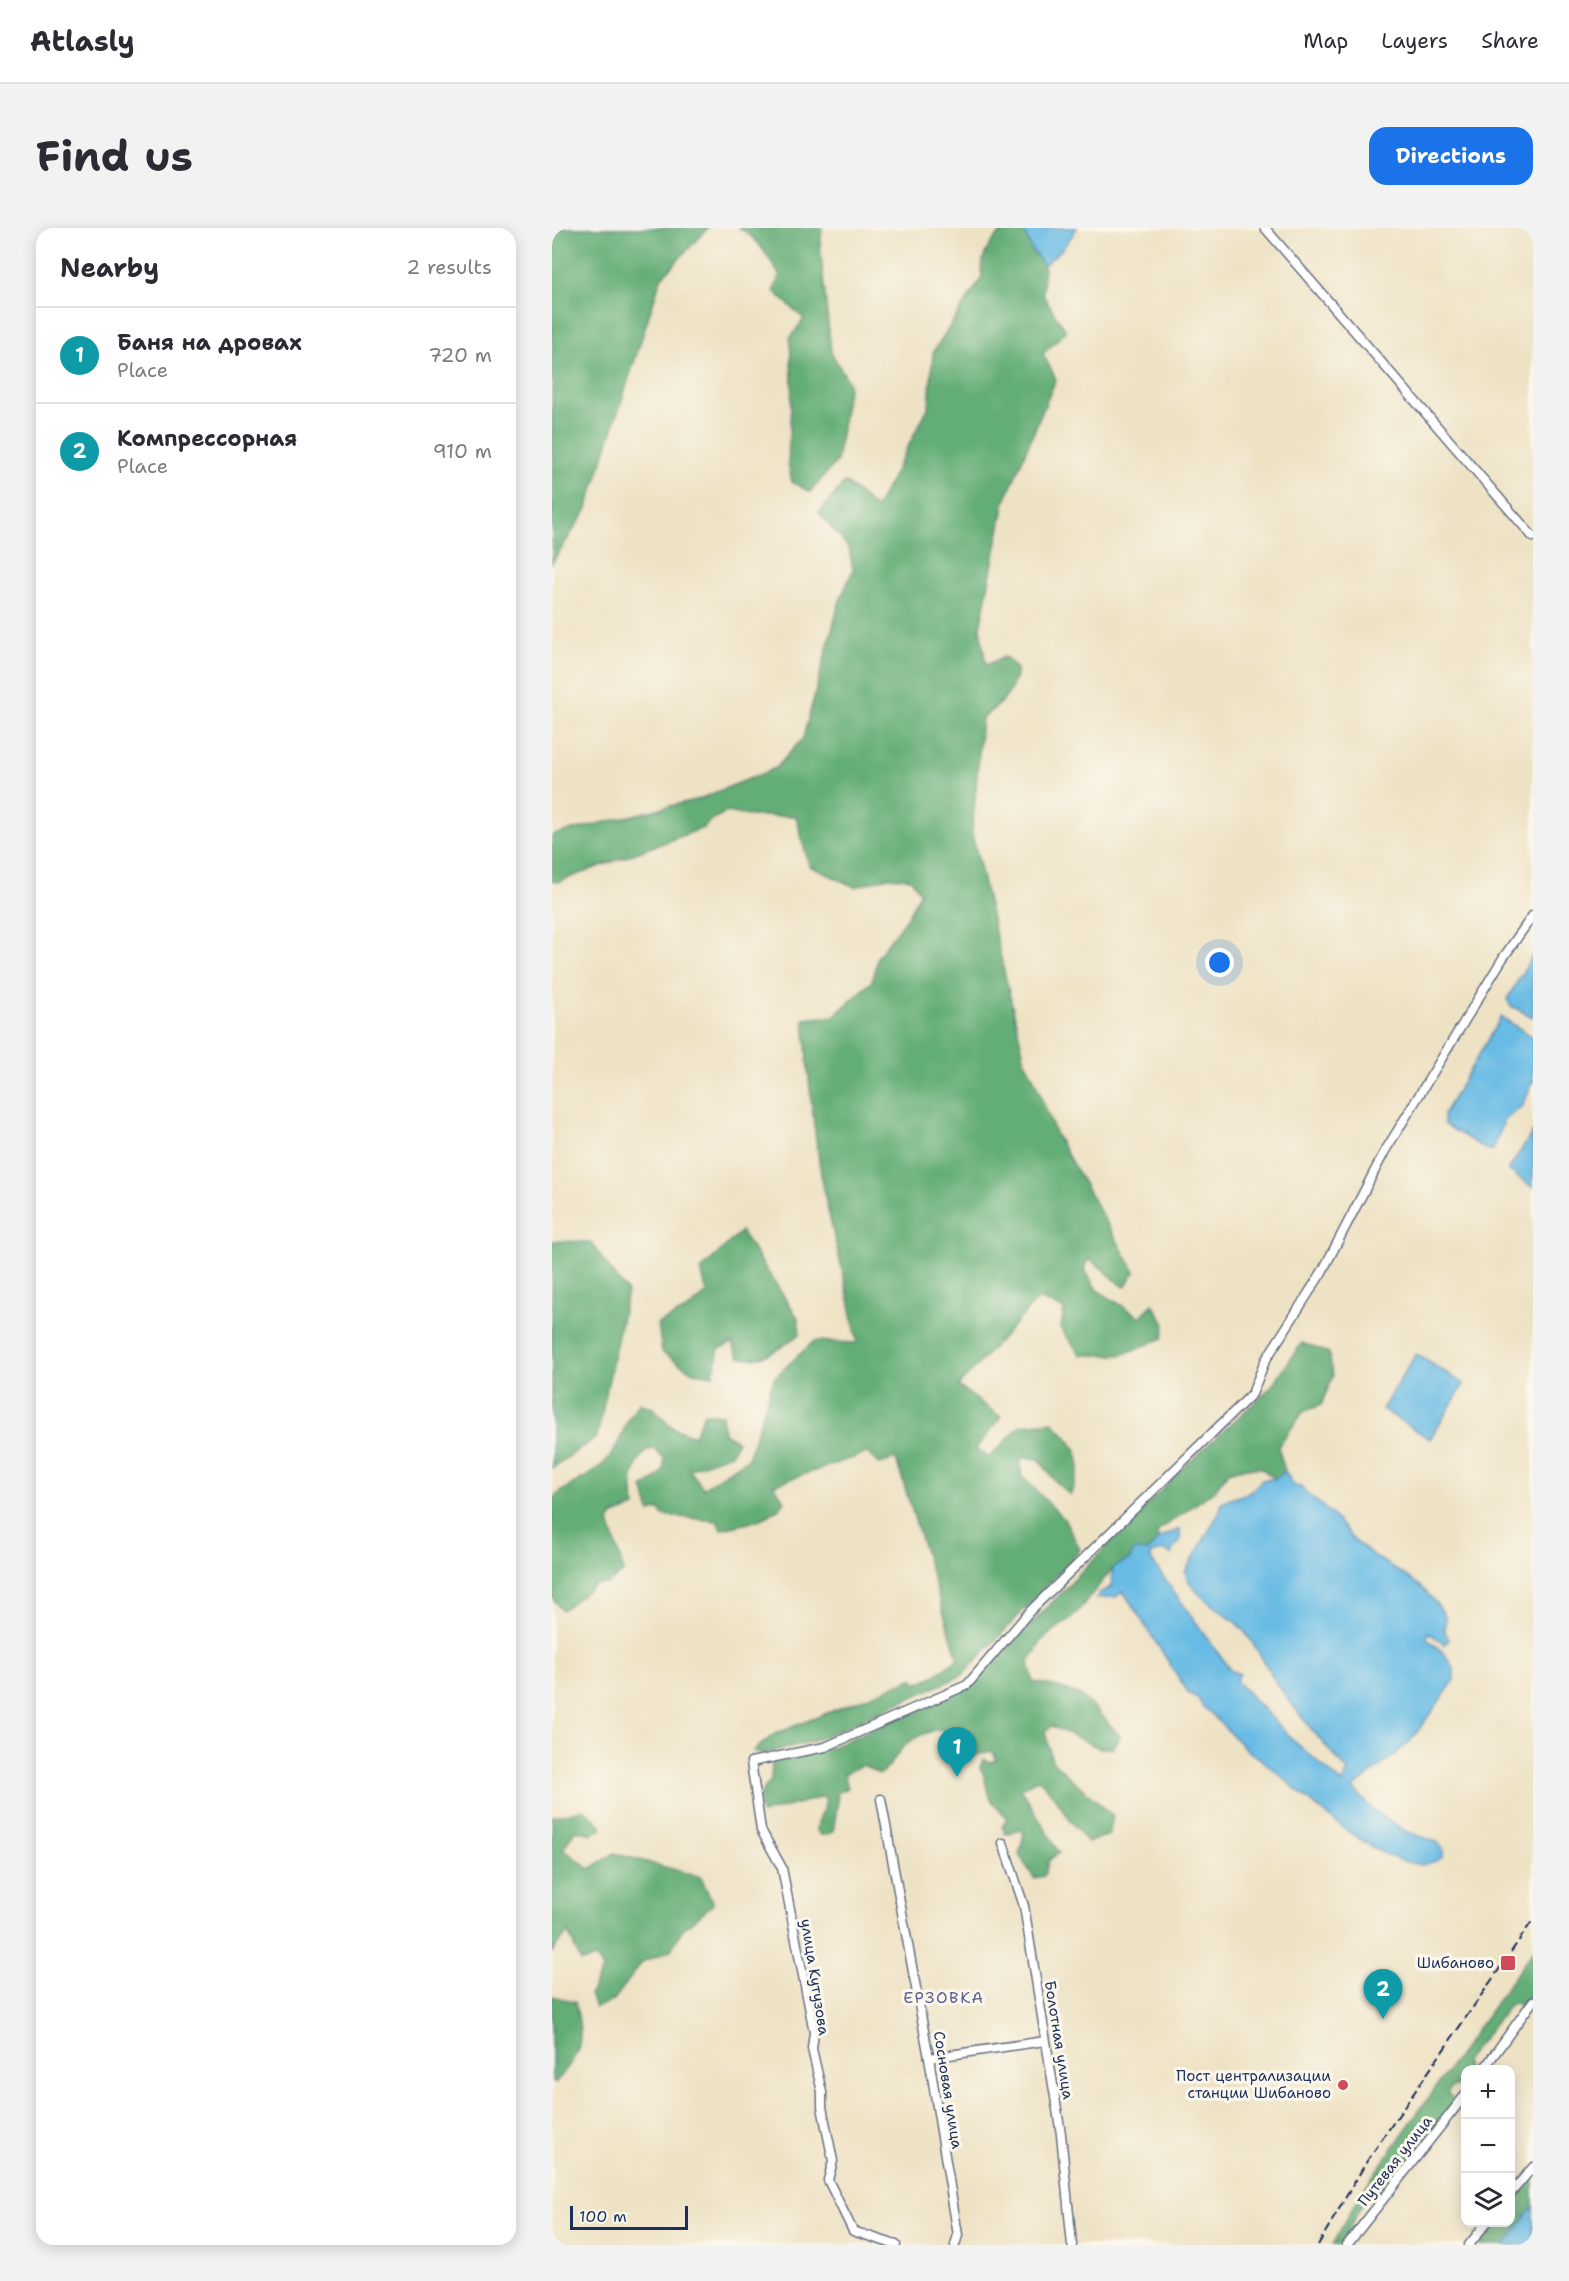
<!DOCTYPE html>
<html lang="en">
<head>
<meta charset="utf-8">
<style>
	body { margin:0; font-family:"Shantell Sans",sans-serif; background:#f2f2f3; color:#2b2b33 }
	.controls { position:absolute; right:18px; bottom:18px; display:grid; overflow:hidden; border-radius:12px; box-shadow:0 3px 15px #0003 }
	.controls button { width:54px; height:54px; display:grid; place-items:center; padding:0; border:0; border-bottom:2px solid #e1e1e2; background:#fff; color:#2b2b33; font:30px sans-serif }
	.scale { position:absolute; left:18px; bottom:15px; width:118px; box-sizing:border-box; padding-left:6px; border:3px solid #1b2f5e; border-top:0; font-size:16px; line-height:21px; white-space:nowrap; color:#1b2f5e; -webkit-text-stroke:4px #fbf7ec; paint-order:stroke }
	.you { position:absolute; left:668px; top:735px; width:21px; height:21px; margin:-15px; border:4px solid #fff; border-radius:50%; background:#1a73e8; box-shadow:0 0 0 9px #1a73e833 }
	.badge { display:grid; place-items:center; width:39px; height:39px; border-radius:50%; background:#1a73e8; color:#fff; font-size:20px; font-weight:700 }
	.pin { position:absolute; translate:-50% -50px; filter:drop-shadow(0 2px 3px #0008) }
	.pin::after { content:''; position:absolute; top:32px; width:21px; height:18px; background:inherit; clip-path:polygon(0 0,100% 0,50% 100%) }
	.list { margin:0; padding:0; list-style:none }
	h2 { display:flex; justify-content:space-between; align-items:center; height:78px; margin:0; padding:0 24px; font-size:26px }
	h2 small { font-size:20px; font-weight:400; color:#7c7c81 }
	.list li { display:grid; grid-template-columns:39px 1fr auto; gap:18px; align-items:center; box-sizing:border-box; height:96px; padding:0 24px; border-top:2px solid #e1e1e2 }
	.list b { display:block; font-size:22px; white-space:nowrap }
	.list p { margin:0; font-size:20px; white-space:nowrap; color:#7c7c81 }
	.list em { font-size:20px; font-style:normal; color:#7c7c81 }
	.icon { flex:none; width:33px; height:33px; fill:none; stroke:currentColor; stroke-width:2; stroke-linecap:round; stroke-linejoin:round }
	.map { position:relative; flex:none; width:981px; height:2017px; overflow:hidden; border-radius:18px }
	header { display:flex; align-items:center; gap:36px; box-sizing:border-box; height:84px; padding:0 30px; background:#fff; border-bottom:2px solid #e1e1e2 }
	header strong { font-size:28px }
	nav { display:flex; gap:33px; margin-inline-start:auto; font-size:21px }
	.intro { display:flex; align-items:center; justify-content:space-between; box-sizing:border-box; height:144px; padding:0 36px }
	h1 { margin:0; font-size:42px }
	.button { padding:15px 27px; border-radius:18px; background:#1a73e8; color:#fff; font-size:21px; font-weight:700 }
	main { display:flex; gap:36px; padding:0 36px }
	aside { flex:1; background:#fff; border-radius:18px; box-shadow:0 3px 15px #0003 }
	.map>svg:first-child { display:block }
	.forest { fill:#63ad76; stroke:#3f6e6a; stroke-width:1.5 }
	.water { fill:#68bbe4; stroke:#4275a1; stroke-width:1.5 }
	.lines { fill:none; stroke-linecap:round; stroke-linejoin:round }
	.minor-casing { stroke:#656e82; stroke-width:11 }
	.minor { stroke:#fff; stroke-width:8 }
	.rail { stroke:#1b2f5e; stroke-width:2; stroke-dasharray:9 4.5; stroke-linecap:butt }
	.poi-dot { fill:#d1495b; stroke:#fbf7ec; stroke-width:2 }
	.labels { text-anchor:middle; stroke-width:6; stroke-linejoin:round; paint-order:stroke }
	.poi-label { font-size:15px; fill:#1b2f5e; stroke:#fbf7ec; text-anchor:end }
	.street-label { font-size:15px; fill:#1b2f5e; stroke:#fbf7ec }
	.neighbourhood-label { font-size:16px; letter-spacing:1.5px; fill:#5c5d92; stroke:#fbf7ec }
</style>
</head>
<body>
<header>
<strong>Atlasly</strong>
<nav><a>Map</a><a>Layers</a><a>Share</a></nav>
</header>
<div class="intro"><h1>Find us</h1><a class="button">Directions</a></div>
<main>
<aside>
<h2>Nearby<small>2 results</small></h2>
<ul class="list">
<li><span class="badge" style="background:#0f9aa8">1</span><div><b>Баня на дровах</b><p>Place</p></div><em>720 m</em></li>
<li><span class="badge" style="background:#0f9aa8">2</span><div><b>Компрессорная</b><p>Place</p></div><em>910 m</em></li>
</ul>
</aside>
<div class="map">
<svg width="981" height="2017" viewBox="0 0 981 2017">
	<rect width="100%" height="100%" fill="#fbf7ec"/>
	<filter id="ink" filterUnits="userSpaceOnUse"><feTurbulence type="fractalNoise" baseFrequency=".0167" numOctaves="2"/><feDisplacementMap in="SourceGraphic" scale="12" xChannelSelector="R" yChannelSelector="G"/><feConvolveMatrix kernelMatrix="1 2 1 2 8 2 1 2 1" color-interpolation-filters="sRGB"/></filter>
	<filter id="wash" filterUnits="userSpaceOnUse"><feTurbulence type="fractalNoise" baseFrequency=".008" numOctaves="4" result="noise"/><feDisplacementMap in="SourceGraphic" scale="24" xChannelSelector="R" yChannelSelector="G"/><feGaussianBlur stdDeviation="1.35" result="paint"/><feColorMatrix in="noise" values="0 0 0 0 0 0 0 0 0 0 0 0 0 0 0 0 0 1.4 0 .05"/><feComposite in="paint" operator="in"/></filter>
	<g filter="url(#wash)">
		<rect width="100%" height="100%" fill="#eee2c4"/>
		<g class="forest">
			<path d="M0 0H156L109 50 35 281 0 335Z"/>
			<path d="M186 0H270L268 18 279 124 297 155 285 233 258 264 240 254 236 235 240 155 238 110 252 91 222 63 227 47C218 31 203 6 186 0Z"/>
			<path d="M455 0H471L480 22 492 37 491 67 514 103 491 126 504 151 453 273 428 400 434 437 453 429 465 441C461 468 450 474 430 490L420 605 473 833 482 851 504 907 583 1044 573 1059C559 1051 551 1038 536 1031L532 1041 545 1062 588 1089 601 1076 613 1096 611 1110 569 1127H529L509 1101 512 1081 486 1071 406 1158 449 1189 424 1221 437 1230 469 1197 501 1194C527 1222 535 1229 518 1267L502 1252 487 1231 469 1230V1247L513 1292 528 1322 411 1447 259 1514 210 1526 201 1523 223 1506 362 1450 363 1456 382 1448 406 1431 344 1231 327 1236 315 1225 221 1257 233 1273C221 1292 189 1297 169 1301L165 1293 110 1287 107 1281 98 1284 91 1259C104 1251 114 1246 112 1230L103 1221 95 1222C78 1241 79 1255 83 1279L62 1287 57 1293 72 1344 55 1356H44L10 1382 0 1369V1271C15 1256 37 1250 51 1236 69 1220 71 1192 88 1175L101 1180 121 1200 142 1208 152 1185 170 1187 172 1205 186 1213 179 1226 137 1241 151 1260 196 1231 222 1150 262 1113 305 1115C298 1063 282 1015 272 964 262 906 256 849 252 791L282 788 320 753 326 728 355 689 368 665 359 651 336 649 303 659 257 638 244 588H198L175 584 161 591 151 600 6 654 0 653V607L147 571 224 540 251 510 288 372 301 342 297 320 267 285 293 254 324 280 377 178 381 124 430 49C426 30 440 10 455 0Z"/>
			<path d="M189 1003 246 1090 248 1106C227 1120 214 1134 187 1129L180 1115 167 1121 161 1147 141 1144 110 1124 106 1096 136 1081 155 1065 149 1042Z"/>
			<path d="M0 1013 38 1014 75 1064 45 1209 0 1240Z"/>
			<path d="M750 1115 777 1125 781 1148 769 1177 751 1184 726 1219 733 1243 723 1251 709 1240H690L676 1244 663 1262 605 1304 606 1311 602 1319 561 1340 523 1387 491 1411 477 1434 481 1454C532 1462 535 1471 568 1508L560 1520H547L500 1498 493 1503 500 1533 561 1588 557 1607 536 1614C517 1595 507 1570 487 1551L469 1560 507 1625 497 1632 492 1648 482 1650 467 1627 472 1606 468 1601 454 1606 450 1599 455 1591C449 1582 442 1578 437 1568 433 1558 435 1549 428 1540L431 1531 438 1534 444 1532 442 1525 438 1523 418 1529 411 1506 402 1509 386 1501C373 1505 362 1509 352 1518 342 1528 340 1540 327 1546L311 1537 292 1546 296 1560 285 1565 286 1573 281 1604 270 1608 265 1603C264 1588 275 1584 273 1568L209 1586 207 1568 219 1552 220 1533 279 1519 418 1459 631 1240 719 1159Z"/>
			<path d="M32 1581 51 1599 41 1606 23 1602 11 1621 38 1641 62 1625 149 1649 161 1676 130 1702 119 1722 90 1734 62 1772 43 1780 38 1766 51 1740 44 1730 29 1734 16 1704 0 1724V1589Z"/>
			<path d="M981 1722V1764L972 1777 959 1775 913 1833 916 1841 914 1842 912 1857 900 1859 895 1864 903 1873 837 1958C803 1970 806 1992 787 2017H780L809 1965Z"/>
			<path d="M0 1768 23 1774C32 1814 31 1822 4 1854H0Z"/>
			<path d="M981 1950V1979L953 2017H927L944 1995 958 1994 959 1977Z"/>
		</g>
		<g class="water">
			<path d="M471 0H525L512 19 492 37 480 22Z"/>
			<path d="M981 727V789L959 778 955 771Z"/>
			<path d="M949 789 981 809V853L971 877 952 893 941 922H935L892 896 891 887Z"/>
			<path d="M981 904V959L956 942Z"/>
			<path d="M864 1126 912 1156 878 1211 830 1181Z"/>
			<path d="M733 1243 742 1258 749 1259C760 1270 772 1279 783 1290 790 1296 794 1305 801 1311 834 1342 870 1347 894 1390L892 1402 897 1412 892 1416 876 1404 875 1411 892 1425 902 1440V1453L857 1515 801 1560 822 1583 853 1603 885 1614 891 1621V1628C848 1666 744 1558 711 1533 707 1529 701 1527 696 1523 680 1509 667 1491 650 1478L646 1470 637 1466 571 1363 564 1369 545 1370 547 1365 559 1359 561 1340 578 1331 582 1322 596 1323 606 1311 628 1301V1314L621 1321 620 1327 612 1322 598 1327 600 1333 679 1443 688 1446 684 1453 742 1513 790 1555 796 1543C771 1516 747 1487 726 1457 714 1439 705 1418 691 1402 673 1381 642 1372 633 1344L667 1285 670 1274 698 1264 710 1252 723 1251Z"/>
			<path d="M981 1979V2017H953L979 1980Z"/>
		</g>
	</g>
	<g filter="url(#ink)">
		<g class="lines">
			<defs>
				<g id="minor">
					<path d="M713 0 981 309"/>
					<path d="M329 1571 377 1830 406 2007 403 2017"/>
					<path d="M451 1615 472 1678 509 1906 520 2017"/>
					<path d="M377 1830 493 1813"/>
					<path d="M931 1842 981 1773"/>
					<path d="M958 1966 981 1939"/>
					<path d="M344 2017 301 2003 276 1952 281 1933 270 1879V1864L260 1821 262 1804 230 1640 209 1602 199 1534 273 1519 415 1457 478 1383 700 1166 713 1133 770 1044 833 923 951 730 981 687"/>
					<path d="M795 2017 914 1866"/>
					<path d="M917 2017 935 1994"/>
				</g>
			</defs>
			<use href="#minor" class="minor-casing"/>
			<use href="#minor" class="minor"/>
			<path class="rail" d="M766 2017 815 1933 981 1692"/>
		</g>
	</g>
	<g class="poi-dot">
		<rect x="948" y="1727" width="16" height="16" rx="3"/>
		<circle cx="791" cy="1857" r="6"/>
	</g>
	<g class="labels">
		<g class="poi-label">
			<text x="942" y="1740">Шибаново</text>
			<text x="779" y="1853">Пост централизации<tspan x="779" dy="17">станции Шибаново</tspan></text>
		</g>
		<g class="street-label">
			<text transform="translate(263 1749) rotate(81)" y="5">улица Кутузова</text>
			<text transform="translate(507 1812) rotate(81)" y="5">Болотная улица</text>
			<text transform="translate(396 1862) rotate(81)" y="5">Сосновая улица</text>
			<text transform="translate(843 1933) rotate(-52)" y="5">Путевая улица</text>
		</g>
		<g class="neighbourhood-label">
			<text x="392" y="1775">ЕРЗОВКА</text>
		</g>
	</g>
</svg>
<div class="controls">
<button>+</button>
<button>−</button>
<button><svg class="icon" aria-label="layers" viewBox="0 0 24 24"><path d="M12 4l9 5-9 5-9-5zM3 14l9 5 9-5"/></svg></button>
</div>
<div class="scale">100 m</div>
<div class="you"></div>
<div class="pin badge" style="left:405px;top:1549px;background:#0f9aa8">1</div>
<div class="pin badge" style="left:831px;top:1791px;background:#0f9aa8">2</div>
</div>
</main>
</body>
</html>
